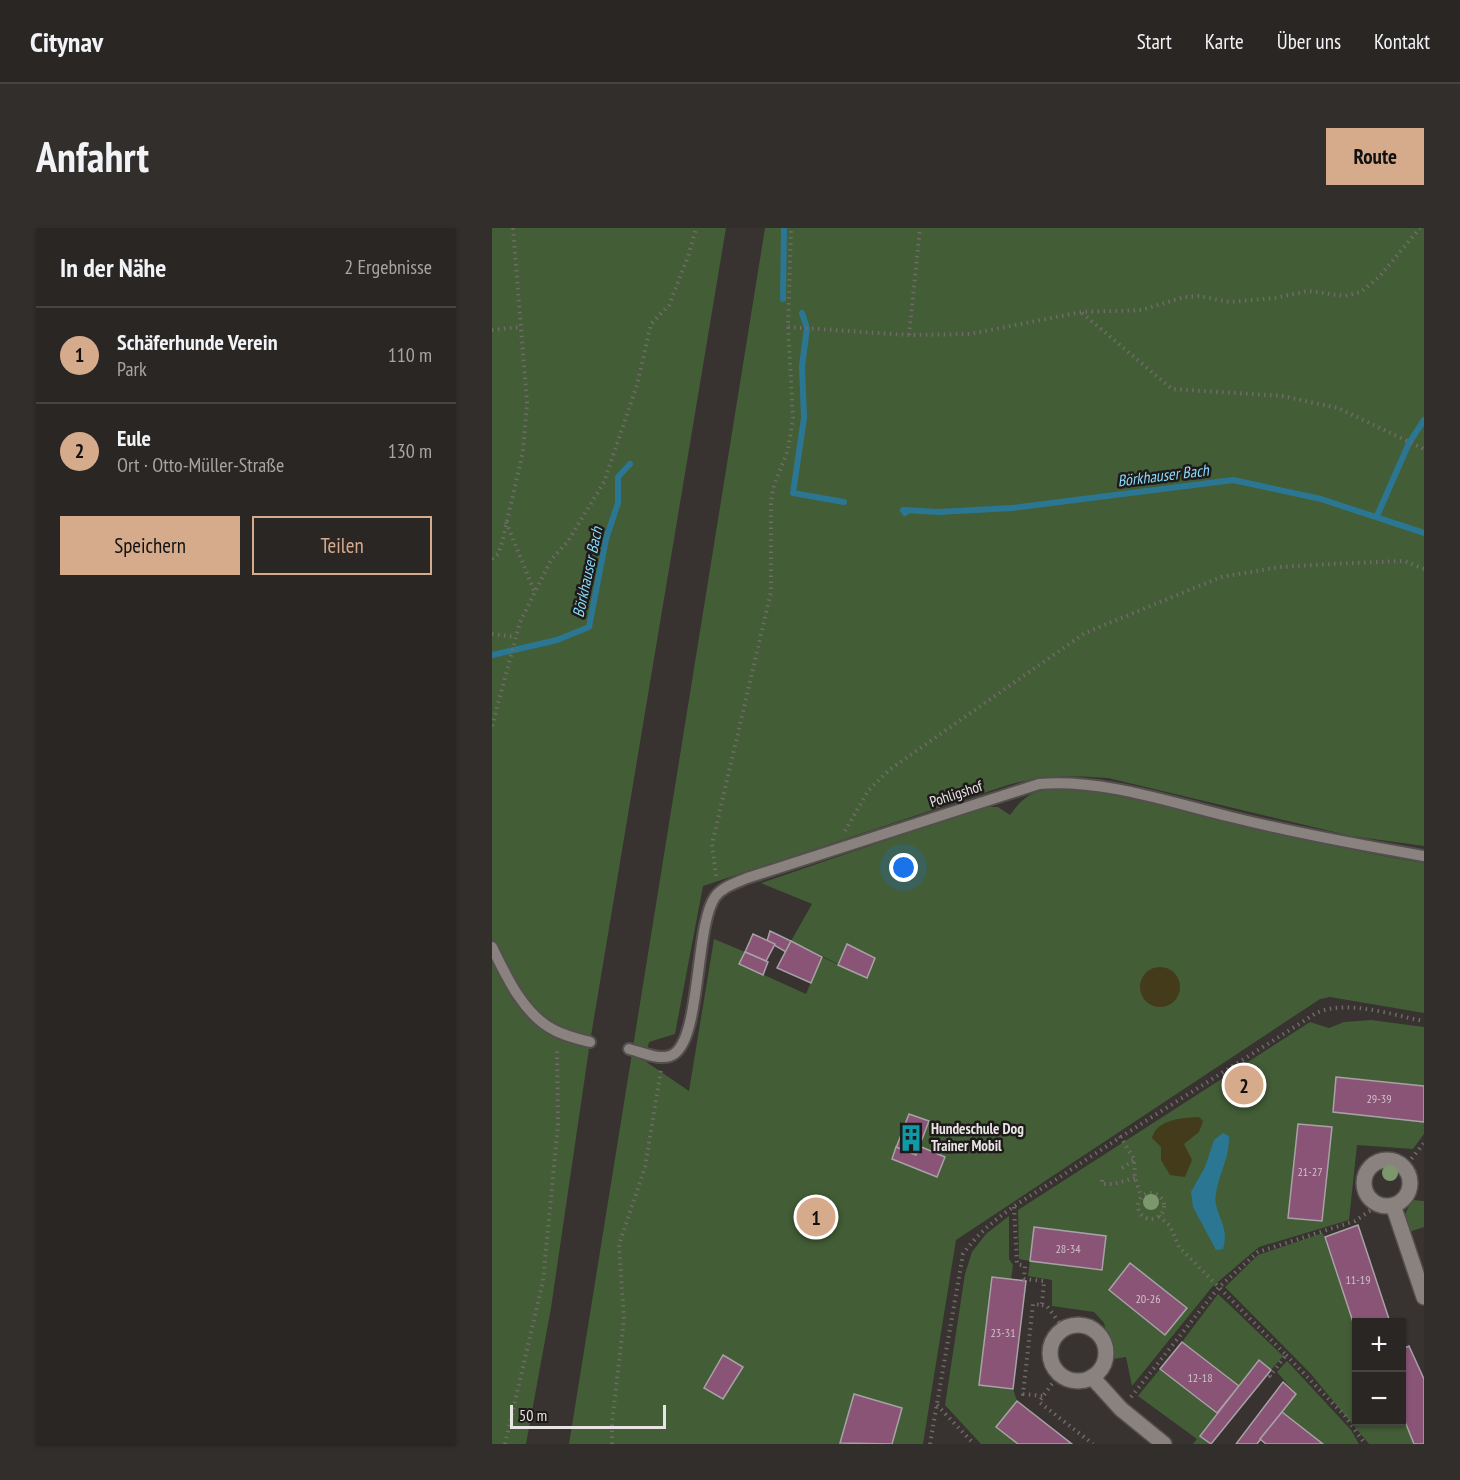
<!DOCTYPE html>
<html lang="de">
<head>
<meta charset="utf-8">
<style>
	body { margin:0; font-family:"PT Sans Narrow",sans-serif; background:#322e2c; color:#f1f3f6 }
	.controls { position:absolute; right:18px; bottom:18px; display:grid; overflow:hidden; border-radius:0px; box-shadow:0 2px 4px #0004 }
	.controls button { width:54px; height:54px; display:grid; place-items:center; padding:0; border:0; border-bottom:2px solid #464341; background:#2a2624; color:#f1f3f6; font:30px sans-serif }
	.scale { position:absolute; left:18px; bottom:15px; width:156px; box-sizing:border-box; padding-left:6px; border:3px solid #e8e4e3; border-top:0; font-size:16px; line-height:21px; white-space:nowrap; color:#e8e4e3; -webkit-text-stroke:4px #1d1a19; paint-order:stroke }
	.you { position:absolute; left:412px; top:640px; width:21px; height:21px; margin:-15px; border:4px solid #fff; border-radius:50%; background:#1a73e8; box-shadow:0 0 0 9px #1a73e833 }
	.badge { display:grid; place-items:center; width:39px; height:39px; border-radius:50%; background:#d6ab8b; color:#111; font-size:20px; font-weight:700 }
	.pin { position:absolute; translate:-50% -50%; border:3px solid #fff; box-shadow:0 2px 6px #0006 }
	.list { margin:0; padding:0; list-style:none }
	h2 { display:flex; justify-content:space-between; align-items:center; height:78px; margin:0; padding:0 24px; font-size:26px }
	h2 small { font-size:20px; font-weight:400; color:#a5a5a6 }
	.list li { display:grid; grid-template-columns:39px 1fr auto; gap:18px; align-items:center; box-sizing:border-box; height:96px; padding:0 24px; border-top:2px solid #464341 }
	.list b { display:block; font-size:22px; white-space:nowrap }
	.list p { margin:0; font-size:20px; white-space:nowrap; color:#a5a5a6 }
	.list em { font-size:20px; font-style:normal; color:#a5a5a6 }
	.actions { display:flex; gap:12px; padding:18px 24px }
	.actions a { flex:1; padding:14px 0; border:2px solid #d6ab8b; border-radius:0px; text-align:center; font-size:21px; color:#d6ab8b }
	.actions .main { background:#d6ab8b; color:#111 }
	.map { position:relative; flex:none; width:932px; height:1216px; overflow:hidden; border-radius:0px }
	header { display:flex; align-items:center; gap:36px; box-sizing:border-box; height:84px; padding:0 30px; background:#2a2624; border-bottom:2px solid #464341 }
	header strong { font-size:28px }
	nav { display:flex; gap:33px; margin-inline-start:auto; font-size:21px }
	.intro { display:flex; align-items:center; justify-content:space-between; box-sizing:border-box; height:144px; padding:0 36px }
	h1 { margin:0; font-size:42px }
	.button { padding:15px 27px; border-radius:0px; background:#d6ab8b; color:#111; font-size:21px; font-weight:700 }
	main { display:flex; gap:36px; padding:0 36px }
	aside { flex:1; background:#2a2624; border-radius:0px; box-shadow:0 2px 4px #0004 }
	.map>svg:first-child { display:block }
	.green { fill:#435d37 }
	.sand { fill:#433b1a }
	.water { fill:#2b7793 }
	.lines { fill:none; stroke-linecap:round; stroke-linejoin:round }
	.stream { stroke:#2b7793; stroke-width:6 }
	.building { fill:#895476; stroke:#a8a2a6; stroke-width:1.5 }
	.lane-casing { stroke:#534f4d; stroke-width:14 }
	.street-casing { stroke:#534f4d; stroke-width:18 }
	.path { stroke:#706a68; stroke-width:4; stroke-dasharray:1.5 4.5; stroke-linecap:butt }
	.lane { stroke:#89827f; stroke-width:10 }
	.street { stroke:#89827f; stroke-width:15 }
	.tree { fill:#7c976b }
	.labels { text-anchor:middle; stroke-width:5; stroke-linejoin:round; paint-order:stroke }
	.number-label { font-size:12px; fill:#d0c0c8 }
	.street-label { font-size:15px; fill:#e8e4e3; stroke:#1d1a19 }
	.poi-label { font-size:15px; font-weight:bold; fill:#e8e4e3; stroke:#1d1a19; text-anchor:start }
	.water-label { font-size:16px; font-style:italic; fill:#8adbfd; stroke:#1d1a19 }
</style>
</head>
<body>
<header>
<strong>Citynav</strong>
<nav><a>Start</a><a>Karte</a><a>Über uns</a><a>Kontakt</a></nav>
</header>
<div class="intro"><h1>Anfahrt</h1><a class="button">Route</a></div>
<main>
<aside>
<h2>In der Nähe<small>2 Ergebnisse</small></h2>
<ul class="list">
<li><span class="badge">1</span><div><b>Schäferhunde Verein</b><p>Park</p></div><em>110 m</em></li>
<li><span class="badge">2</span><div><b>Eule</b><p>Ort · Otto-Müller-Straße</p></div><em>130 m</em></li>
</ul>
<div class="actions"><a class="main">Speichern</a><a>Teilen</a></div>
</aside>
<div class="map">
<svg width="932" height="1216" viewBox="0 0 932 1216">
	<rect width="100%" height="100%" fill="#383230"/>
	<g class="green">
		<path d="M0 0H234L98 814 59 1080 34 1216H0Z"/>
		<path d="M273 0H932V618L859 608 616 550C582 547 552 548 519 556L211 658 183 806 157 814 153 833 197 863 222 711 253 724 248 736 314 766 330 729 371 748 299 713 320 676 269 655 491 579H506L518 587C529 572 538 563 558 561 603 556 652 574 696 584 775 602 852 622 932 635V785L838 769 828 771 464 1012 431 1216H77Z"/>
		<path d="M879 792 932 799V906L921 921 865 917 857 992 767 1019 720 1059 640 1158 634 1129 621 1131 612 1095 602 1084 560 1078V1052L536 1048 538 1033 527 1031 526 982 818 794 837 800 852 794Z"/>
		<path d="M920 972 932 973V999L917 1004 913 986Z"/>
		<path d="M517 988V1031L521 1037 519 1052 488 1157 521 1161 525 1173 505 1199 526 1216H489L453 1177 473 1046 480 1024 494 1006Z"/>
		<path d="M831 1005 864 1103V1194H910V1186L922 1216H877L818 1145 733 1059 766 1027Z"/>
		<path d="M726 1066 791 1128 779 1142 767 1133 747 1158 690 1114Z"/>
		<path d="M795 1133 859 1202 867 1216H831L790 1184 804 1166 785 1144Z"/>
		<path d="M668 1141 725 1186 709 1207 719 1216H701L705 1211 646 1168Z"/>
	</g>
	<g class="sand">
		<circle cx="668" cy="759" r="20"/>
		<path d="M707 889 711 893 707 904 692 916 700 932 693 949 678 947 669 932V919L660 910C665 891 690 890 707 889Z"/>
	</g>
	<path class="water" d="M731 905 737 908C738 929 727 945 724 965 720 985 739 997 731 1021L724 1022 701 979 699 964 713 939 722 912Z"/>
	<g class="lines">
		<g class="stream">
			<path d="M291 71 292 0"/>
			<path d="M310 85 315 100 310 138 312 190 301 265 352 274"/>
			<path d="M413 285 411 282 446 284 520 280 741 252 829 271 932 305"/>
			<path d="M885 288 917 215 932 192"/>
			<path d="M0 427 65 412 97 399 114 311 126 275V249L138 236"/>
		</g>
	</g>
	<g class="building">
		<path d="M278 703 299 713 294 724 275 713Z"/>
		<path d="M261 706 283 716 274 733 253 724Z"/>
		<path d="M299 713 330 729 319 755 285 740Z"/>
		<path d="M355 716 383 730 375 750 346 737Z"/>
		<path d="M253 724 276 734 271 747 247 736Z"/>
		<path d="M844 849 932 858V894L841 884Z"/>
		<path d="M417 886 437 893 424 927 404 920Z"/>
		<path d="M806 896 840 899 830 993 796 990Z"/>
		<path d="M427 918 453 929 445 949 400 931 404 919 424 927Z"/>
		<path d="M866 997 898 1094H864V1103L833 1009Z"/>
		<path d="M542 999 614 1008 610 1042 538 1033Z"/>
		<path d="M638 1035 695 1080 673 1107 617 1062Z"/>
		<path d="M500 1049 534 1053 521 1161 487 1157Z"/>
		<path d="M690 1114 747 1158 725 1185 668 1141Z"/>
		<path d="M917 1118 932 1151V1216H922L910 1186V1121Z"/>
		<path d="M231 1127 251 1139 231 1171 212 1160Z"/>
		<path d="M767 1132 779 1142 719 1216 708 1208Z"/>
		<path d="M791 1154 804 1166 765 1216H744Z"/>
		<path d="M362 1166 410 1180 400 1216 348 1215Z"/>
		<path d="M525 1173 580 1216H526L504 1199Z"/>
		<path d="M790 1184 831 1216H774L768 1211Z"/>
	</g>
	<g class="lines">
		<defs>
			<g id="lane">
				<path d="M0 719C14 748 32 787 62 802 73 808 86 811 98 814"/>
				<path d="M137 821C149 824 166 832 178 828 210 818 202 699 223 669 230 659 244 655 255 650L547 556C612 551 677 574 739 589 803 605 868 617 932 628"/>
			</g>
			<g id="street">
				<circle cx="895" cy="955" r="23"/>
				<path d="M901 977 932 1069"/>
				<circle cx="586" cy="1125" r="28"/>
				<path d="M600 1149 629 1181 672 1216"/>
			</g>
		</defs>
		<use href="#lane" class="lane-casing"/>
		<use href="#street" class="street-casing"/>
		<g class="path">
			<path d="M590 85 680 161 790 168 846 180 932 221"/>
			<path d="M296 99 417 107 478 106 590 84 650 82 692 69 707 68 737 74 783 70 816 63 853 68 869 64 887 49 928 0"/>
			<path d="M0 102 28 99"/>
			<path d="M417 107 428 0"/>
			<path d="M14 294 43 365"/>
			<path d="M0 331 6 326 10 315 31 223 35 175 21 0"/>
			<path d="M0 406 23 409"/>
			<path d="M0 498 28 394 59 332 76 313 112 254 145 157 159 96 177 77 196 29 204 0"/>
			<path d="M353 603 376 563 397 542 593 405 729 349 788 339 858 335 912 333 932 341"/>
			<path d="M224 648 220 616 279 364V273L282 257 296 222 301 190 296 99 299 0"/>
			<path d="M628 908 642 931 643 950 649 968"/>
			<path d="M630 940 642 932"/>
			<path d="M912 940 932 915"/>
			<path d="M610 952V956H621L643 950"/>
			<circle cx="659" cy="978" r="13"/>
			<path d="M522 979 525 1036 533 1038 532 1051 552 1053 550 1077 541 1076 531 1166 551 1168"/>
			<path d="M667 988 678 998 687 1019 794 1127 778 1148 782 1151"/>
			<path d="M550 1077 555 1078 572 1101"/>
			<path d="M794 1127 853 1188 873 1216"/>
			<path d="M567 1146 547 1174 601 1216"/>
			<path d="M639 1169 727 1059 766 1024 863 993 885 978"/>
			<path d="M445 1177 482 1216"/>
			<path d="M13 1216 51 1053 66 897 65 820"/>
			<path d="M120 1216V1195L132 1091 127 1017 153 939 169 842"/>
			<path d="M438 1216 471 1026C496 990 538 969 574 945 656 890 741 839 824 785 856 771 899 787 932 793"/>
		</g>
		<use href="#lane" class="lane"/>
		<use href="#street" class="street"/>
	</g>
	<g class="tree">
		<circle cx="898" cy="945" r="8"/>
		<circle cx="659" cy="974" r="8"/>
	</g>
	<defs>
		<symbol id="building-bare" viewBox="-9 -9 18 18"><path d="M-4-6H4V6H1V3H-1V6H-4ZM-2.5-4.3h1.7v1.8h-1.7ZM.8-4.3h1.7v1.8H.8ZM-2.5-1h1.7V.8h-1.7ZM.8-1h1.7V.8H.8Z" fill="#0f9aa8" stroke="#1d1a19" stroke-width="2.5" paint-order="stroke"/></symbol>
	</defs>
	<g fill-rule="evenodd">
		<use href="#building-bare" x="400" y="891" width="38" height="38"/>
	</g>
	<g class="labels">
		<g class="number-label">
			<text x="887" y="875">29-39</text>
			<text x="818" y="948">21-27</text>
			<text x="576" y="1025">28-34</text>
			<text x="866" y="1056">11-19</text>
			<text x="656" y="1075">20-26</text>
			<text x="511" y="1109">23-31</text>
			<text x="708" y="1154">12-18</text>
		</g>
		<g class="street-label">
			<text transform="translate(464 566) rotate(-18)" y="5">Pohligshof</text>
		</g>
		<g class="poi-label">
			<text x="439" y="906">Hundeschule Dog<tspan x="439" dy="17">Trainer Mobil</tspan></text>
		</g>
		<g class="water-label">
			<text transform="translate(671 247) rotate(-7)" y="6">Börkhauser Bach</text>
			<text transform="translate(95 344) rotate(-78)" y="6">Börkhauser Bach</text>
		</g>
	</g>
</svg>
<div class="controls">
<button>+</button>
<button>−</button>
</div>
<div class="scale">50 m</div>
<div class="you"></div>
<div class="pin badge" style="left:324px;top:989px">1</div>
<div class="pin badge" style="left:752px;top:857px">2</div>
</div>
</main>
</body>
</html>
